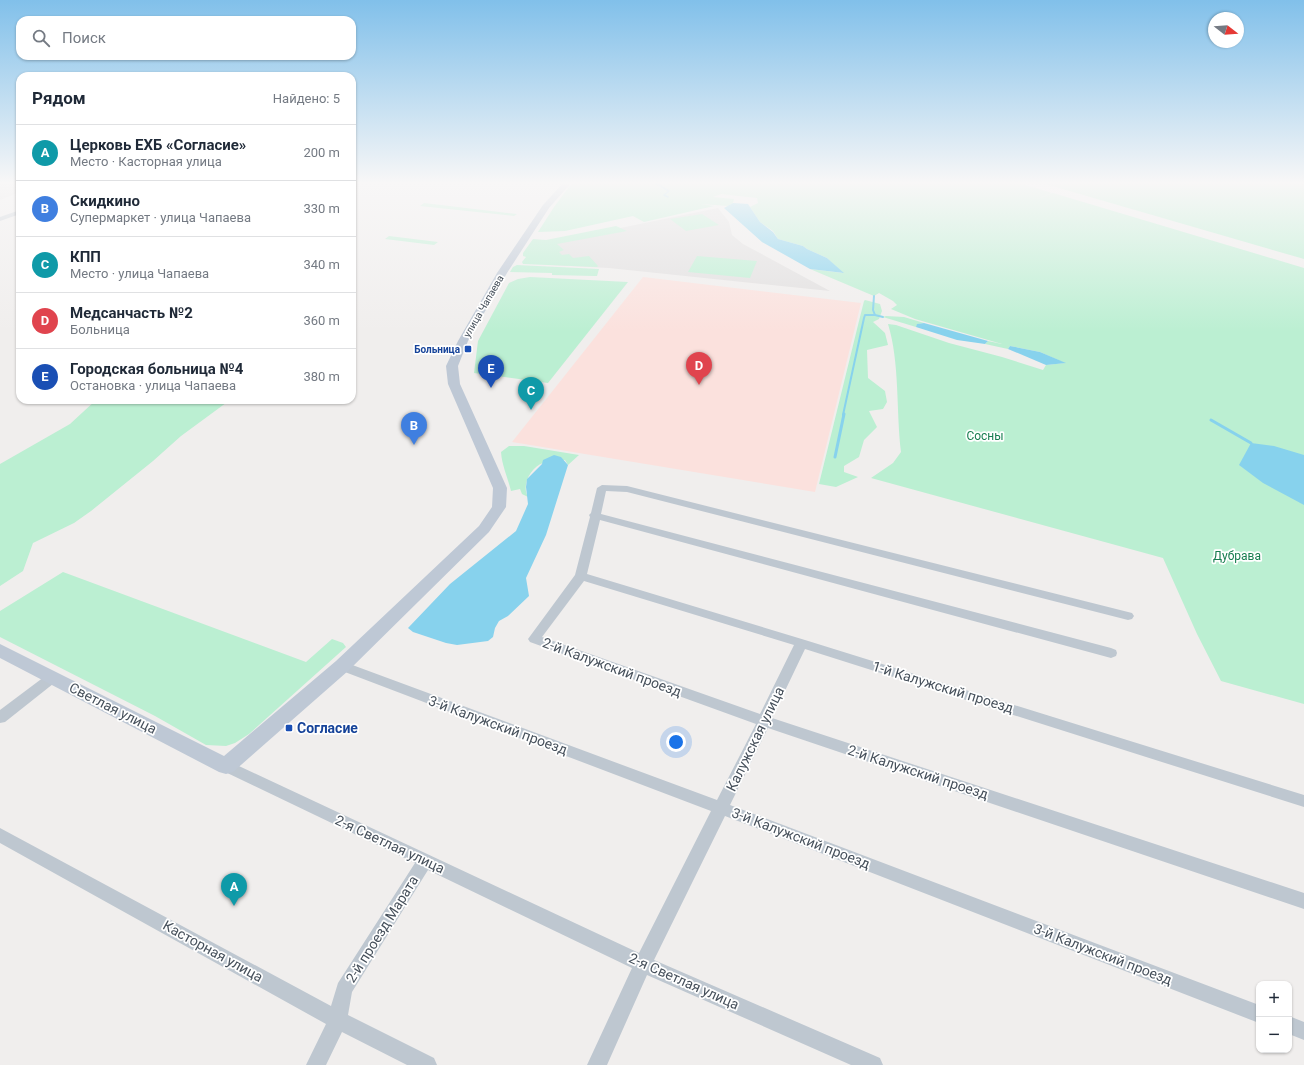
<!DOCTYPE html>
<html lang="ru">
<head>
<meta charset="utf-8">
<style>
	body { margin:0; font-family:Roboto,sans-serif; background:#f2f2f3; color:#1f2937 }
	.controls { position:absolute; right:12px; bottom:12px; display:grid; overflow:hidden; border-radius:8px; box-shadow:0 1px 3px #0004 }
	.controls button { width:36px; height:36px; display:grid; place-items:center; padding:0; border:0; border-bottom:1px solid #e0e1e3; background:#fff; color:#1f2937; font:20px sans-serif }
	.compass { position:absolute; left:1208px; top:12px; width:36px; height:36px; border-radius:50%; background:#fff; box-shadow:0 1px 3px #0004; rotate:107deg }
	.you { position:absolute; left:676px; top:742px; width:14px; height:14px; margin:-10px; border:3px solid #fff; border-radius:50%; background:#1a73e8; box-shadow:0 0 0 6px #1a73e833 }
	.badge { display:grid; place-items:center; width:26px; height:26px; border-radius:50%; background:#1a73e8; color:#fff; font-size:13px; font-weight:700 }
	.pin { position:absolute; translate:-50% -33px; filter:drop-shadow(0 1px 2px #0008) }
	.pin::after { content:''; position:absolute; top:21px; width:14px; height:12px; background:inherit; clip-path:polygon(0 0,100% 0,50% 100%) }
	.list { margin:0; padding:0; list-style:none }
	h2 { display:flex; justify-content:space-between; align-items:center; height:52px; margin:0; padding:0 16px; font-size:17px }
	h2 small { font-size:13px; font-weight:400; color:#747a83 }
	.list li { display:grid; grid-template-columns:26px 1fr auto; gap:12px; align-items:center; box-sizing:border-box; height:56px; padding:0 16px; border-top:1px solid #e0e1e3 }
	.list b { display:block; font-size:15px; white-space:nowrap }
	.list p { margin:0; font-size:13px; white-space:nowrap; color:#747a83 }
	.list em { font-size:13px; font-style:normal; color:#747a83 }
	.icon { flex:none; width:22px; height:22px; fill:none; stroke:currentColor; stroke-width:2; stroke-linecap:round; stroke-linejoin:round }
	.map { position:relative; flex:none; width:1304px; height:1065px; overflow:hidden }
	.search { position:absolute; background:#fff; box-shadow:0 1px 3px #0004; left:16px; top:16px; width:340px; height:44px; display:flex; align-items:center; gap:10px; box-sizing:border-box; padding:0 14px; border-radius:12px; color:#747a83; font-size:15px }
	.panel { position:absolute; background:#fff; box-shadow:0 1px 3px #0004; left:16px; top:72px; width:340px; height:332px; border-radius:12px }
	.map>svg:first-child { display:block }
	.education { fill:#e1dfdf }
	.medical { fill:#fbe1dd }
	.green { fill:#bbefd2 }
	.water { fill:#87d2ed }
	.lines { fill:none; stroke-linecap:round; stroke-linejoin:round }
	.stream-far2 { stroke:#87d2ed; stroke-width:1.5 }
	.stream-far1 { stroke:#87d2ed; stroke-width:2 }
	.stream { stroke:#87d2ed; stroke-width:3 }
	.street { fill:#bec7d0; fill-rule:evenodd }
	.secondary { fill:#bec8d5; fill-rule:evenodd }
	.transit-dot { fill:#1a4fb4; stroke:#fff; stroke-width:1.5 }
	.labels { text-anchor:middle; stroke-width:3.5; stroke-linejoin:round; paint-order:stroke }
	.far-street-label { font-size:10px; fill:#46505b; stroke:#fff }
	.far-transit-label { font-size:10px; font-weight:bold; fill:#164399; stroke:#fff; text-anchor:end }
	.park-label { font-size:12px; fill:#167d4f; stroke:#fff }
	.near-street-label { font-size:14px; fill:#46505b; stroke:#fff }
	.near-transit-label { font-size:14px; font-weight:bold; fill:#164399; stroke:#fff; text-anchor:start }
</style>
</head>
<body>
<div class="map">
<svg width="1304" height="1065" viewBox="0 0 1304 1065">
	<rect width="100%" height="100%" fill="#f0eeed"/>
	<g class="education">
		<path d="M0 183H20V192L0 200Z"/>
		<path d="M718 208 729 222 732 235 743 244 830 291 609 268 551 265 547 243Z"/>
	</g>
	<path class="medical" d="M643 277 861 303 815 492 512 442Z"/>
	<g class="green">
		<path d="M572 183H1019L1052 193 1035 200 1053 193 1304 268V704L1221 681 1197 634 1163 558 871 478 893 463 901 452C896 411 900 363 888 324L896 325 949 343 1002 357 1043 370 1046 365 1065 363 1040 352 1010 346 1008 349 985 344 988 341 1002 344 915 319 891 309 897 305 893 301 879 293 874 296 810 269 843 273 827 258 807 249 803 246 778 239 773 231 760 222 750 207 758 203 757 198 721 194 713 197 734 199 733 203 728 206 701 204 714 206 644 222 633 216 565 231 538 232 554 207Z"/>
		<path d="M1042 183H1304V259Z"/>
		<path d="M424 203 517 214 514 216 420 206Z"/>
		<path d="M702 214 719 225 686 231 670 219Z"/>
		<path d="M616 226 627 231 557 244 564 250 559 252 562 255 569 254 573 258 589 256 598 266 597 267 523 264 522 262 526 257 523 256V253L533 239 546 240Z"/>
		<path d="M389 236 438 242 434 245 385 239Z"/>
		<path d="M697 256 757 261 750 278 688 272Z"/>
		<path d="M517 265 599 269 597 276H594L552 275V273L510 272 513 267Z"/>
		<path d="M530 277 628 282 548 383 474 373 478 341 509 283 518 279Z"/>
		<path d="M865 300 880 304 882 311 879 319 873 322 885 333 888 345 867 350 868 378 885 391 887 402 883 409 869 411 877 427 864 440 859 457 844 466V472L858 477 836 487 819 484 859 321 864 301Z"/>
		<path d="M886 316 904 317 924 323 918 324 916 327 883 317Z"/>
		<path d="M96 400H230L181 436 153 461 91 511 74 523 33 543 23 571 0 586V464L70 424Z"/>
		<path d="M509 446H524L579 455 568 465 565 460C558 461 550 461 543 463 531 467 521 485 528 497L522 494 520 489 511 491C508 478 502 466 501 452Z"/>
		<path d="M63 572 306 662 332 639 343 643 346 647 249 734 235 743 226 746 206 745 155 716 0 637V611Z"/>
	</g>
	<g class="water">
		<path d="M733 203 748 204 760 222 773 232 778 239 803 246 807 249 827 258 844 273 810 269 762 242 724 208Z"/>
		<path d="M924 323 988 341 985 344 957 340 916 327 917 324Z"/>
		<path d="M1010 346 1040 352 1066 363 1046 365 1008 349Z"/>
		<path d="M1251 443 1274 446 1304 455V505L1263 483 1239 465Z"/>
		<path d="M554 455 561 457 568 465 546 535 526 578 529 596 508 616 499 621 495 628 493 637 488 641 457 645 446 643 413 632 408 628 450 584 516 531 528 504 526 487 527 479 542 464 543 460Z"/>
	</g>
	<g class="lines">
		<path class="stream-far2" d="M655 183 669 191 664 195 668 197"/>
		<g class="stream-far1">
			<path d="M874 296 873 310 875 315 883 317"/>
			<path d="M843 415 864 318 865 315H875"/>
		</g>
		<g class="stream">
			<path d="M1211 420 1251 443"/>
			<path d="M835 457 844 414"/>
		</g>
		<g class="street">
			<path d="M20 210V214L0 221V217Z"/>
			<path d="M602 485 627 486 1132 613 1134 616 1132 619 1128 620 627 492 606 491 601 514 1111 648 1116 650 1117 653 1116 656 1111 658 600 520 587 574 805 640 1304 795V807L805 649 772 718 1304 893V909L768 728 730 805 1259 1005V1023L725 816 654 960 880 1058 883 1065H851L647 975 607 1065H587L632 968 428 870 352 992 348 1015 434 1058 437 1065H407L342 1032 326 1065H306L326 1024 0 843V828L331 1006 338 983 415 863 221 770 219 766 221 762 226 760 639 953 711 811 337 669 335 666 337 663 342 661 347 663 717 800 756 724 530 642 528 639 575 575 590 517 589 515 591 513 597 488ZM584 581 794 645 760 714 542 637Z"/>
			<path d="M53 672 58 674 60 677 58 680 5 722 0 723V710L48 674Z"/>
			<path d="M1289 1016 1304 1022V1040L1289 1034Z"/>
		</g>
		<path class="secondary" d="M563 183H571L549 208 507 273 468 341 458 366 460 384 507 488 506 507 489 532 348 671 233 772 226 774 219 772 0 658V644L224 756 336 661 479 526 492 507 493 488 448 384 446 366 458 341 497 273 543 205Z"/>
	</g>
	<linearGradient id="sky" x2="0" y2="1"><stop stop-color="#81c0ea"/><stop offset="0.55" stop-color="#f8f7f7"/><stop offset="1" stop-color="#f8f7f7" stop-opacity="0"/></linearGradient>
	<rect width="1304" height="332" fill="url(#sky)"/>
	<g class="transit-dot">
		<rect x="464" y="345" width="8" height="8" rx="2"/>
		<rect x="285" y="724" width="8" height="8" rx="2"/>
	</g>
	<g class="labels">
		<g class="far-street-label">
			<text transform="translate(483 306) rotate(-60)" y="4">улица Чапаева</text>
		</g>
		<g class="far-transit-label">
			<text x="460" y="353">Больница</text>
		</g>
		<g class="park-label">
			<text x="985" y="440">Сосны</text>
			<text x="1237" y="560">Дубрава</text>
		</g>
		<g class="near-street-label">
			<text transform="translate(612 667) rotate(20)" y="5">2-й Калужский проезд</text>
			<text transform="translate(943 687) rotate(17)" y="5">1-й Калужский проезд</text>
			<text transform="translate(113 708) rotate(27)" y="5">Светлая улица</text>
			<text transform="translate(498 725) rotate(20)" y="5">3-й Калужский проезд</text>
			<text transform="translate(755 739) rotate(-64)" y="5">Калужская улица</text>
			<text transform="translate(918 772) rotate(18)" y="5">2-й Калужский проезд</text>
			<text transform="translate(801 838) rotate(21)" y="5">3-й Калужский проезд</text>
			<text transform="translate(390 844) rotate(25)" y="5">2-я Светлая улица</text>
			<text transform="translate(382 929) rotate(-58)" y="5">2-й проезд Марата</text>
			<text transform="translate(213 951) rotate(29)" y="5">Касторная улица</text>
			<text transform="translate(1103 954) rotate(21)" y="5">3-й Калужский проезд</text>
			<text transform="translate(684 981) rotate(24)" y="5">2-я Светлая улица</text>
		</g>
		<g class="near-transit-label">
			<text x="297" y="733">Согласие</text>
		</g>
	</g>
</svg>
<div class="controls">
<button>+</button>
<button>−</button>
</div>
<svg class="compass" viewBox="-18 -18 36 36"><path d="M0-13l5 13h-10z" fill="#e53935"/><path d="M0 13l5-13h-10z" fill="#747a83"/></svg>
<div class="you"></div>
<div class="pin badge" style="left:234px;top:906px;background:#0f9aa8">A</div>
<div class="pin badge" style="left:414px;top:445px;background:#3f7fe0">B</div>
<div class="pin badge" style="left:531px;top:410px;background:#0f9aa8">C</div>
<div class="pin badge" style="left:699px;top:385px;background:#e0444e">D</div>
<div class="pin badge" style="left:491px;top:388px;background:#1a4fb4">E</div>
<div class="search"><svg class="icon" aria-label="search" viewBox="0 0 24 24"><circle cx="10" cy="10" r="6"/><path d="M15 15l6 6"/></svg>Поиск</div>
<section class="panel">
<h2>Рядом<small>Найдено: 5</small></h2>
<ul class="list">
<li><span class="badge" style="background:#0f9aa8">A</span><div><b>Церковь ЕХБ «Согласие»</b><p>Место · Касторная улица</p></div><em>200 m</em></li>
<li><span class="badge" style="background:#3f7fe0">B</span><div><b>Скидкино</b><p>Супермаркет · улица Чапаева</p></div><em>330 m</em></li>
<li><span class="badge" style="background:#0f9aa8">C</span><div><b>КПП</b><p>Место · улица Чапаева</p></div><em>340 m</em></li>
<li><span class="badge" style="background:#e0444e">D</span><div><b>Медсанчасть №2</b><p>Больница</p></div><em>360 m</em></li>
<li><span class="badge" style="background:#1a4fb4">E</span><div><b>Городская больница №4</b><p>Остановка · улица Чапаева</p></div><em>380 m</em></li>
</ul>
</section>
</div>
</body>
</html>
